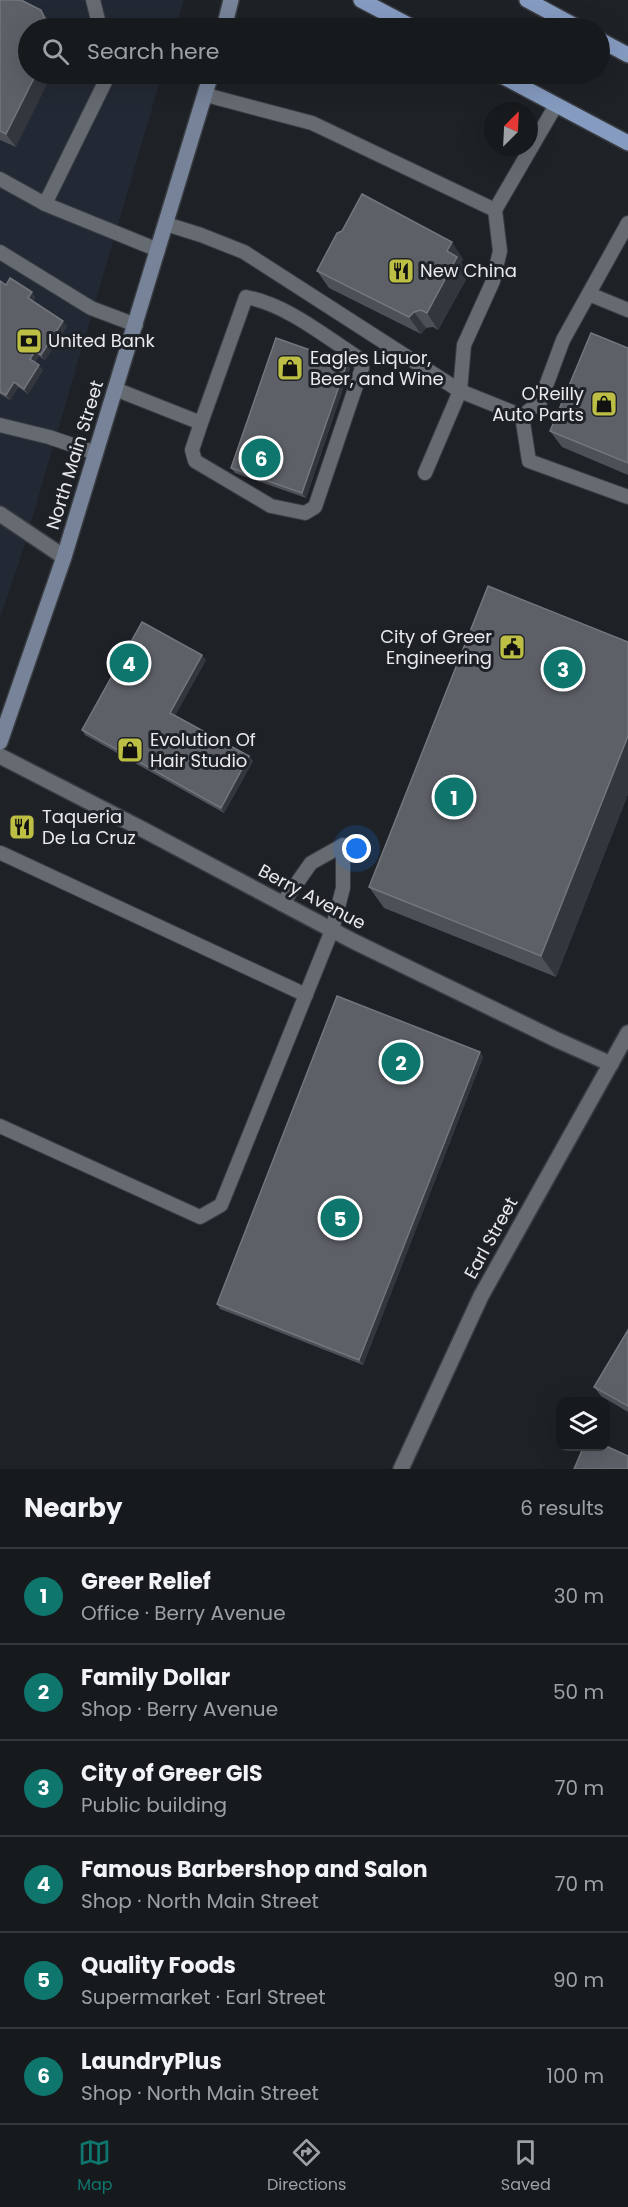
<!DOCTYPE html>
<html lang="en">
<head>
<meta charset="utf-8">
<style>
	body { margin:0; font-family:Poppins,sans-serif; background:#23272a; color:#f1f3f6 }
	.controls { position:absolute; right:18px; bottom:18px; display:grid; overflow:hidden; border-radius:12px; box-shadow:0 6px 24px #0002 }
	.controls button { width:54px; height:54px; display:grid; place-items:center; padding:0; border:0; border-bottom:2px solid #35383b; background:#161a1d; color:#f1f3f6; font:30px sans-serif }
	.compass { position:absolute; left:484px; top:102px; width:54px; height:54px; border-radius:50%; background:#161a1d; box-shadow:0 6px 24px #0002; rotate:24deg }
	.you { position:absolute; left:357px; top:849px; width:21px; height:21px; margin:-15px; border:4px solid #fff; border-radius:50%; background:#1a73e8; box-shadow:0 0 0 9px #1a73e833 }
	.badge { display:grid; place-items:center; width:39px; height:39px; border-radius:50%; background:#0f766e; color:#fff; font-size:20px; font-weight:700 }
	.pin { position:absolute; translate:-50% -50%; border:3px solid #fff; box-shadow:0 2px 6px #0006 }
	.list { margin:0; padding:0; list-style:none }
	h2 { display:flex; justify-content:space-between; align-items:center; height:78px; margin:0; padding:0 24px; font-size:26px }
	h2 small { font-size:20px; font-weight:400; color:#9ea1a4 }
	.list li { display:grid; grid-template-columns:39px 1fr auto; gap:18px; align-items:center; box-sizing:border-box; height:96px; padding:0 24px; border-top:2px solid #35383b }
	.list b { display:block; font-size:22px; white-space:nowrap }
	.list p { margin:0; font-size:20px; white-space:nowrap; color:#9ea1a4 }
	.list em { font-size:20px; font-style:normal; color:#9ea1a4 }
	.icon { flex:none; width:33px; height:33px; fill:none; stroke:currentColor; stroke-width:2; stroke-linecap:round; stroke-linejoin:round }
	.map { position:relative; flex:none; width:628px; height:1469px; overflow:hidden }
	.search { position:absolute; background:#161a1d; box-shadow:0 6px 24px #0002; left:18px; right:18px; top:18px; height:66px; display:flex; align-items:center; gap:15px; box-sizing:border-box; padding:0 21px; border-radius:33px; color:#9ea1a4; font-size:22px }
	.sheet { height:654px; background:#161a1d }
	nav { display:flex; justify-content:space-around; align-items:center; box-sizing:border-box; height:84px; border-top:2px solid #35383b; background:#161a1d; font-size:16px; color:#9ea1a4 }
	nav a { display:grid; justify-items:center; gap:3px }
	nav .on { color:#0f766e }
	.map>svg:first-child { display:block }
	.built { fill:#232934 }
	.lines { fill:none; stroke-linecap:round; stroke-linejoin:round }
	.lane-casing { stroke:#393c41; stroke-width:16 }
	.street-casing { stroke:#393c41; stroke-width:18 }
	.secondary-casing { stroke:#393c41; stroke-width:18 }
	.primary-casing { stroke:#393c41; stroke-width:18 }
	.lane { stroke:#666a71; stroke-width:14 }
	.street { stroke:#666a71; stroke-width:15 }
	.secondary { stroke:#768399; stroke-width:15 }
	.primary { stroke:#859bc0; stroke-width:15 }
	.wall { fill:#4d5056 }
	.shaded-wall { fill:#33363d }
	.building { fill:#5d6067; stroke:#73767c; stroke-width:1.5 }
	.labels { text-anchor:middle; stroke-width:6; stroke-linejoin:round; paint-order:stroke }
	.poi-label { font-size:18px; fill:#e8eaee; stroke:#1e2227; text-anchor:start }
	.street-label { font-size:18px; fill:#e8eaee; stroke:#1e2227 }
</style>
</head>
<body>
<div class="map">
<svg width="628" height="1469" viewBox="0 0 628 1469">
	<rect width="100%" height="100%" fill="#1e2227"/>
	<path class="built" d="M0 0H184L175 28H28V74H162L19 563 0 617Z"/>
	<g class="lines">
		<defs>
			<g id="lane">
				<path d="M93 0 100 28"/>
				<path d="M109 74 45 204 158 250"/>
				<path d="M206 95 312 123 495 210"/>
				<path d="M0 179 45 204"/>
				<path d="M166 224 201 235 244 252 460 391 522 416 540 402 563 340 628 223"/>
				<path d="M0 252 91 308 136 325"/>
				<path d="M589 294 628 310"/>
				<path d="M115 389 201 423 246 297C287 305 323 335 357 357L362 368 315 507 305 513 271 506 195 461 192 450 201 423"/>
				<path d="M522 416 529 461 628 497"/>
				<path d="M0 425 49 437 96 453"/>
				<path d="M425 473 460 391 464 345 493 281 500 251 495 210 556 105"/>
				<path d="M1 853 306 995"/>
				<path d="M0 1126 200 1217 221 1205 332 930 343 888V845L311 863 282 904"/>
			</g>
			<g id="street">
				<path d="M0 514 64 557"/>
				<path d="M0 756 142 829 353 941 555 1039 611 1064"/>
				<path d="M401 1469 481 1296 628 1033"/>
			</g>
			<g id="secondary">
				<path d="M224 28 231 0"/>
				<path d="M0 742 64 557 211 74"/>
			</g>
			<g id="primary">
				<path d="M361 0 414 28"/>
				<path d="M527 0 579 28"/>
				<path d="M600 40 628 55"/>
				<path d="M498 74 628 143"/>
			</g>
		</defs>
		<use href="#lane" class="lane-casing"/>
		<use href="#street" class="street-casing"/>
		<use href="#secondary" class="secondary-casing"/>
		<use href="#primary" class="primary-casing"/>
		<use href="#lane" class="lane"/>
		<use href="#street" class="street"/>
		<use href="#secondary" class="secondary"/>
		<use href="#primary" class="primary"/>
	</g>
	<g class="wall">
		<path d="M0 0 41 10 51 23 53 28H28L16 147 0 140Z"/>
		<path d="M463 259 461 263 469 274 438 330 433 327 426 328 421 334 329 288 317 271Z"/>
		<path d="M0 281 6 285 35 297 33 301 67 326 45 360 39 356 35 362 43 370 28 394 18 387 10 400 0 394Z"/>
		<path d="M628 348V475L562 447 550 431Z"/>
		<path d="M350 368 306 498 235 473 231 468Z"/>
		<path d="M628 642V794L556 977 384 908 369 887Z"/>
		<path d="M206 660 175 715 249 756 253 761 224 813 85 735 82 730Z"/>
		<path d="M480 1052 483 1057 363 1365 220 1309 217 1304Z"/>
		<path d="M628 1330V1412L601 1396 594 1387Z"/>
	</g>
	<g class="shaded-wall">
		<path d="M41 10 51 23 53 28H49Z"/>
		<path d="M36 74H52L16 147 6 134Z"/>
		<path d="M452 242 463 259 461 263 469 274 438 330 427 313 447 251Z"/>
		<path d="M32 292 35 297 32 303 28 298Z"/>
		<path d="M414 312 426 328 421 334 409 317Z"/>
		<path d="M63 321 67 326 45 360 41 355Z"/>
		<path d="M35 351 39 356 33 364 30 359Z"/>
		<path d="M347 363 350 368 306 498 302 493Z"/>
		<path d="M39 365 43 370 28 394 24 389Z"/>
		<path d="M14 382 18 387 10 400 6 395Z"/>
		<path d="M202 655 206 660 174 718 170 713Z"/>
		<path d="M628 736V794L556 977 541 956Z"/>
		<path d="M249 756 253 761 224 813 221 808Z"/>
		<path d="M480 1052 483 1057 363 1365 359 1360Z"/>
	</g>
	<g class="building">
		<path d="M0 0H21L41 10 49 28H28V74H36L6 134 0 131Z"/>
		<path d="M362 194 452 242 447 251 457 257 427 313 421 310 414 312 409 317 317 271 337 233 342 231Z"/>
		<path d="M10 278 32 292 28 298 63 321 41 355 35 351 30 359 39 365 24 389 14 382 6 395 0 392V281L6 285Z"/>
		<path d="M591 333 628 348V463L550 431Z"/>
		<path d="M276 338 347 363 302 493 231 468Z"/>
		<path d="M488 586 628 642V736L541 956 369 887Z"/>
		<path d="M142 622 202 655 170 713 249 756 221 808 82 730Z"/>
		<path d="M337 996 480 1052 359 1360 217 1304Z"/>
		<path d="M628 1330V1406L594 1387Z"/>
		<path d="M584 1446H606L628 1456V1469H574Z"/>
	</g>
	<defs>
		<symbol id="restaurant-square" viewBox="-11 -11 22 22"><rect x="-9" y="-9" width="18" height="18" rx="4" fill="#bcbf43" stroke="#1e2227"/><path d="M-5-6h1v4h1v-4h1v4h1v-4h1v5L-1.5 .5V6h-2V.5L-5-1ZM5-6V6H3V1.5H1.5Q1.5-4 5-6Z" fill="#111"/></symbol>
		<symbol id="bank-square" viewBox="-11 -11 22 22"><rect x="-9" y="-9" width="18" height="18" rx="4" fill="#bcbf43" stroke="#1e2227"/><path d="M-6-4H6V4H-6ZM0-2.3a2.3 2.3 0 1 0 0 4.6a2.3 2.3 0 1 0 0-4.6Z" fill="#111"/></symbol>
		<symbol id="shop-square" viewBox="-11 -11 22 22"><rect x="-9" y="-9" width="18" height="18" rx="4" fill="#bcbf43" stroke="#1e2227"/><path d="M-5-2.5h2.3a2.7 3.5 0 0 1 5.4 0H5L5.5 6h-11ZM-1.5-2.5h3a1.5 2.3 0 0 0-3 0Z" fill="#111"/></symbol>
		<symbol id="civic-square" viewBox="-11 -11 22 22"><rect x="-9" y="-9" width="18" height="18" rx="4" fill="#bcbf43" stroke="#1e2227"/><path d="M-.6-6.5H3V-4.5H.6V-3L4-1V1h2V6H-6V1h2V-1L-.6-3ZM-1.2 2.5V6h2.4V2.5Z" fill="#111"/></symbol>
	</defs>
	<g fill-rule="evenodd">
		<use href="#restaurant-square" x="386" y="256" width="30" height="30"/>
		<use href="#bank-square" x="14" y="326" width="30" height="30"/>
		<use href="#shop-square" x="275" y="353" width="30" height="30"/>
		<use href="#shop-square" x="589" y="389" width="30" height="30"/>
		<use href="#civic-square" x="497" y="632" width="30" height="30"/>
		<use href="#shop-square" x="115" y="735" width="30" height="30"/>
		<use href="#restaurant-square" x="7" y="812" width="30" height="30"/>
	</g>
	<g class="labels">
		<g class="poi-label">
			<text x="420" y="277">New China</text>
			<text x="48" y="347">United Bank</text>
			<text x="310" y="364">Eagles Liquor,<tspan x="310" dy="21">Beer, and Wine</tspan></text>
			<text x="584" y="400" text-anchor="end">O'Reilly<tspan x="584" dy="21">Auto Parts</tspan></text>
			<text x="492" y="643" text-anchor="end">City of Greer<tspan x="492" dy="21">Engineering</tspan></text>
			<text x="150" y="746">Evolution Of<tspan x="150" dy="21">Hair Studio</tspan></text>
			<text x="42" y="823">Taqueria<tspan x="42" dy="21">De La Cruz</tspan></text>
		</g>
		<g class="street-label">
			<text transform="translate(75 455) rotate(-73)" y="6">North Main Street</text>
			<text transform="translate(312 897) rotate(28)" y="6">Berry Avenue</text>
			<text transform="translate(491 1238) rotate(-61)" y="6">Earl Street</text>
		</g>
	</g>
</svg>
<div class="controls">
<button><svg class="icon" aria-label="layers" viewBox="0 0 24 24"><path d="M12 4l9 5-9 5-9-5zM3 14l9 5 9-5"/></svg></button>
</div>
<svg class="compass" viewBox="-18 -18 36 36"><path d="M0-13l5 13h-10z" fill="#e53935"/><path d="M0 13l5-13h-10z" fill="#9ea1a4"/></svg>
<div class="you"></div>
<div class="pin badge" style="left:454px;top:797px">1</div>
<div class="pin badge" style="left:401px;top:1062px">2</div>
<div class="pin badge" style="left:563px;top:669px">3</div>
<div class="pin badge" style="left:129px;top:663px">4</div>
<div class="pin badge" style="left:340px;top:1218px">5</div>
<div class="pin badge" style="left:261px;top:458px">6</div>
<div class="search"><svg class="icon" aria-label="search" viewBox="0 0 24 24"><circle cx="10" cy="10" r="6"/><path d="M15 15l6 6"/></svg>Search here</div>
</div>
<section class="sheet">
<h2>Nearby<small>6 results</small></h2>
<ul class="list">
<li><span class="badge">1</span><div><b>Greer Relief</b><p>Office · Berry Avenue</p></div><em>30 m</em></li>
<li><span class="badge">2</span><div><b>Family Dollar</b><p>Shop · Berry Avenue</p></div><em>50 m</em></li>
<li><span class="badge">3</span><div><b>City of Greer GIS</b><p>Public building</p></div><em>70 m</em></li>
<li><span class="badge">4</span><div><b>Famous Barbershop and Salon</b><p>Shop · North Main Street</p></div><em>70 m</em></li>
<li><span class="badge">5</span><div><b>Quality Foods</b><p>Supermarket · Earl Street</p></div><em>90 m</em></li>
<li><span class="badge">6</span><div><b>LaundryPlus</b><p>Shop · North Main Street</p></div><em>100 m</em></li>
</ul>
</section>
<nav>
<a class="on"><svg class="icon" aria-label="map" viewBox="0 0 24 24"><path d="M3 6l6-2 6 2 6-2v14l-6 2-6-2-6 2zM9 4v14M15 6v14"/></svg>Map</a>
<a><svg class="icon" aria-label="directions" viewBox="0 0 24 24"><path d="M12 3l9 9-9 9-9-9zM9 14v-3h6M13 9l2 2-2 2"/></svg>Directions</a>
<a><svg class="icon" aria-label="saved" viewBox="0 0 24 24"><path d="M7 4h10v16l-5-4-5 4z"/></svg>Saved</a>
</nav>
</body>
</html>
